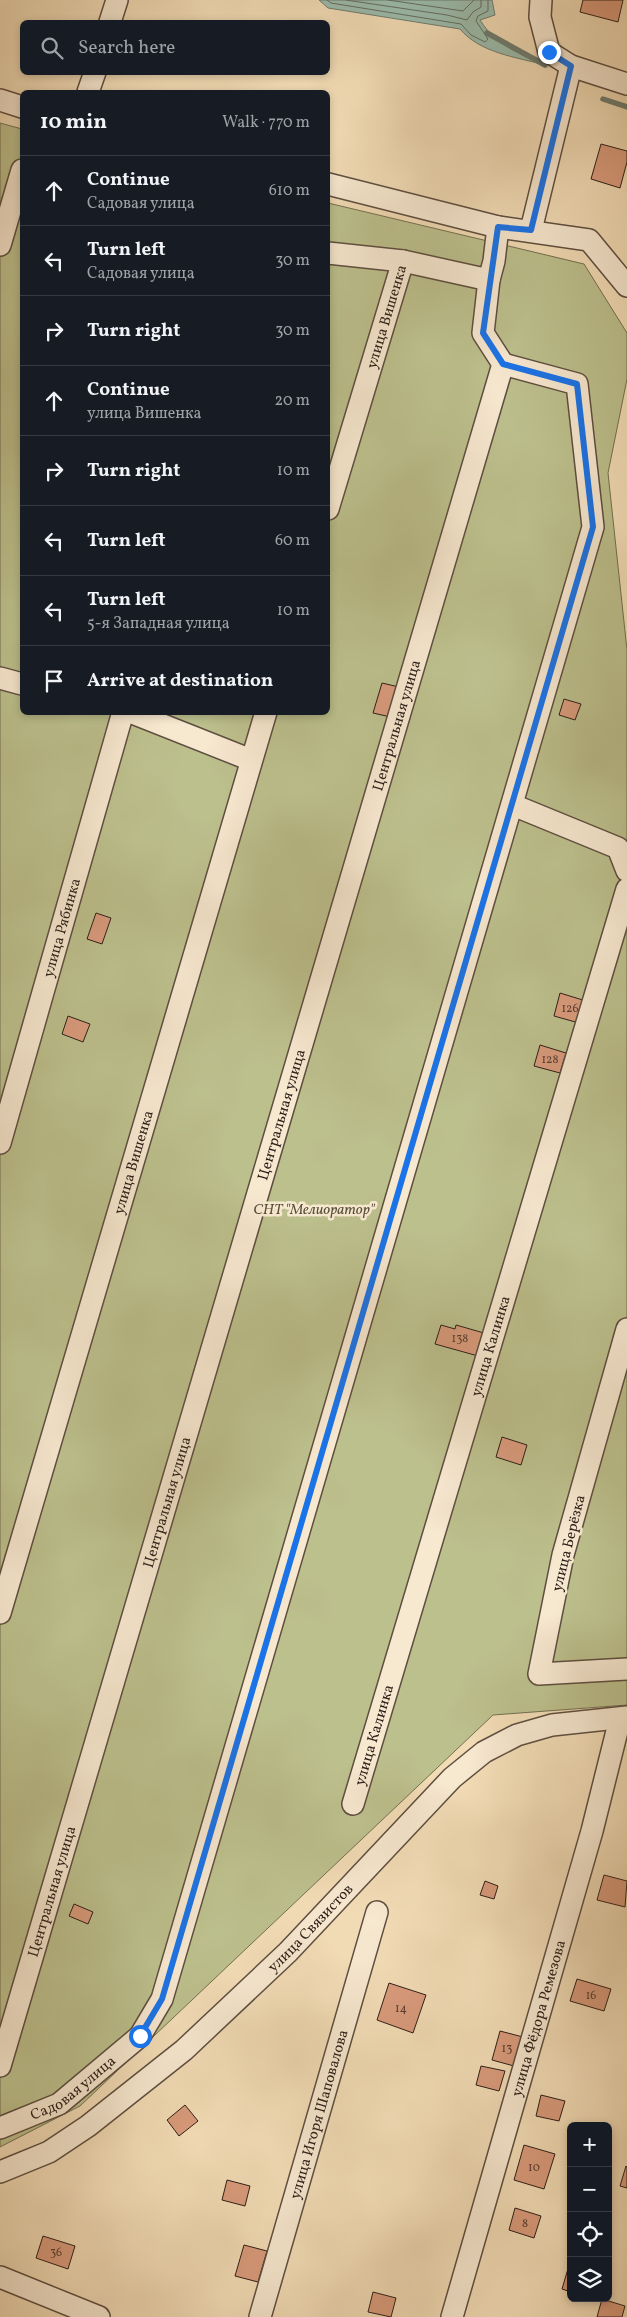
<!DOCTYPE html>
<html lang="en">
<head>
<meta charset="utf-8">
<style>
	body { margin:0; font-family:Vollkorn,serif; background:#20242c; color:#f1f3f6 }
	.controls { position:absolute; right:15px; bottom:15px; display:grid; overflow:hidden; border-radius:8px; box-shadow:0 2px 8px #0003 }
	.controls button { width:45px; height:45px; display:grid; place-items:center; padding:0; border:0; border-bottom:1px solid #363941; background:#171b24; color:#f1f3f6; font:25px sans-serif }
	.stop { position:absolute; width:15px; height:15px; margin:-11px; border:4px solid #1a73e8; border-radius:50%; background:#fff }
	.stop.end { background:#1a73e8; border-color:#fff; box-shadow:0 1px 5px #0008 }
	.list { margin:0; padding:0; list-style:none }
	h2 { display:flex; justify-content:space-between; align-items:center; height:65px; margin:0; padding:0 20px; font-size:21px }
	h2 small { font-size:16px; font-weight:400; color:#9ea1a6 }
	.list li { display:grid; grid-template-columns:32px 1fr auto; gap:15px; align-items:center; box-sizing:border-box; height:70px; padding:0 20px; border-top:1px solid #363941 }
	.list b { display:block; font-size:19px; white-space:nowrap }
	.list p { margin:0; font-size:16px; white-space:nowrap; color:#9ea1a6 }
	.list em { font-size:16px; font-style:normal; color:#9ea1a6 }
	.icon { flex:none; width:28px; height:28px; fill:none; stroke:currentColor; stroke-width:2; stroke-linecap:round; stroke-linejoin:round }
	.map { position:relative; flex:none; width:627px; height:2317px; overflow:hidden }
	.search { position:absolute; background:#171b24; box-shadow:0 2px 8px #0003; left:20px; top:20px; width:310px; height:55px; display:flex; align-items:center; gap:12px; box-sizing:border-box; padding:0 18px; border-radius:8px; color:#9ea1a6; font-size:19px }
	.panel { position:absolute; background:#171b24; box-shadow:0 2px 8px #0003; left:20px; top:90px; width:310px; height:625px; border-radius:8px }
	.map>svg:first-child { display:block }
	.green { fill:#bcc08d; stroke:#746f52 }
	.water { fill:#9bbcac; stroke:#6f7d71 }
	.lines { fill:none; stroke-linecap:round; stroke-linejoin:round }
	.shore { stroke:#646d62; stroke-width:1 }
	.stream { stroke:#6f7d71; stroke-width:5.5 }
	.building { fill:#d99b7c; stroke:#2c1e18 }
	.minor-casing { stroke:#5e4e40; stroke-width:24 }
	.minor { stroke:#f7e8d0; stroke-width:21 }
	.route { stroke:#1a73e8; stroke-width:6 }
	.labels { text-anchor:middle; stroke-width:5; stroke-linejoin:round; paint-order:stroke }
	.number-label { font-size:12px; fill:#573d31 }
	.street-label { font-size:15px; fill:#2c1e18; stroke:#f7e8d0 }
	.park-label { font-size:15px; font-style:italic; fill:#574f3b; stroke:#f7e8d0 }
</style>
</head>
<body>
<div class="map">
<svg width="627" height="2317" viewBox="0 0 627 2317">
	<rect width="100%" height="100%" fill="#f2dcb6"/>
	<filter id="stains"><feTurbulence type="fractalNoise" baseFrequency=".004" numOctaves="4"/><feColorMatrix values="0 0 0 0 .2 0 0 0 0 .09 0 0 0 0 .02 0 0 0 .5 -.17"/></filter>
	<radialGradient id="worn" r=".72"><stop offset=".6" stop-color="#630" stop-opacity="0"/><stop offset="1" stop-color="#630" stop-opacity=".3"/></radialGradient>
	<path class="green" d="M0 123 22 129V712H328V203L584 264 627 333V379L608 473 627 650V1705L493 1715 80 2106 0 2147Z"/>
	<path class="water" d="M319 0H492L495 15 480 20C497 47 518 52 545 65 516 57 480 53 460 29L328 8Z"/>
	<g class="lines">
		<g class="shore">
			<path d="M327 0 331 3 461 24 471 35 485 42 488 39 476 21 478 16 488 11V0"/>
			<path d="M346 0 447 15 467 20 473 12 481 7V0"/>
			<path d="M388 0 463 11 474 0"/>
		</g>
		<g class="stream">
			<path d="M487 33 545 65"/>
			<path d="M603 99 627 107"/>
		</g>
	</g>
	<g class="building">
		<path d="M583 0H623L618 22 580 12Z"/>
		<path d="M601 144 627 151V162L620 188 591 179Z"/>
		<path d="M382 683 403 688 395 718 373 713Z"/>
		<path d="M564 699 581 704 575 720 559 715Z"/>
		<path d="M96 913 111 918 102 944 87 939Z"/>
		<path d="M560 993 586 1001 579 1023 554 1016Z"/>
		<path d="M68 1016 90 1024 83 1042 62 1034Z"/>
		<path d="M540 1045 566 1053 560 1073 534 1066Z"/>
		<path d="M441 1325 455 1329 456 1325 484 1333 478 1356 435 1344Z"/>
		<path d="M502 1437 527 1445 521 1465 496 1457Z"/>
		<path d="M604 1875 627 1881 625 1907 597 1900Z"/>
		<path d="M485 1881 498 1886 494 1899 480 1895Z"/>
		<path d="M74 1904 93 1912 88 1924 69 1916Z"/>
		<path d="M577 1979 611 1989 604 2011 570 2001Z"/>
		<path d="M389 1983 426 1995 413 2033 377 2020Z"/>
		<path d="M500 2031 523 2037 514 2066 492 2060Z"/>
		<path d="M481 2066 505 2071 499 2091 476 2085Z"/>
		<path d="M541 2095 565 2101 559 2121 536 2116Z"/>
		<path d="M185 2105 198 2121 179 2136 167 2120Z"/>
		<path d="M524 2145 555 2154 544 2189 514 2180Z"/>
		<path d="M626 2166 627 2167V2188L620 2186Z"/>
		<path d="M227 2180 250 2186 245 2206 222 2200Z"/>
		<path d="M515 2208 541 2216 534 2238 509 2230Z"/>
		<path d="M43 2236 75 2246 68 2269 36 2258Z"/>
		<path d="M244 2245 267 2251 258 2282 235 2276Z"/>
		<path d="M570 2262H571V2292L562 2289Z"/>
		<path d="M373 2292 396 2298 391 2317 368 2312Z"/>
		<path d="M602 2299 625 2306 622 2317H597Z"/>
	</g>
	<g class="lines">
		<defs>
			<g id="minor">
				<path d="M541 0 540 17 549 52 571 66 627 84"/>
				<path d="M110 22 117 0"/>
				<path d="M88 92 95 72"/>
				<path d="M0 100 22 107"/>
				<path d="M328 184 498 227 589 240 627 286"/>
				<path d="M531 230 571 66"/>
				<path d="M0 245 22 170"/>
				<path d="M328 253 403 261"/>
				<path id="s1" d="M328 509 403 261 489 280 494 261 498 227"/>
				<path d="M0 678 22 684"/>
				<path d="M130 712 251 760"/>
				<path d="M513 805 618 848 627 871"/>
				<path id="s2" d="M0 1143 123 712"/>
				<path d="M627 1329 563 1555 539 1674 627 1669"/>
				<path id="s3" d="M0 1613 266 712"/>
				<path id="s4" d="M353 1804 627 889"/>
				<path id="s5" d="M0 2066 503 364 483 333 489 280"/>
				<path id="s6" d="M0 2128 59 2104 140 2036 162 1999 593 527 577 384 503 364"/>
				<path id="s7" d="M0 2172 49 2152 88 2126 184 2050 288 1952 452 1778 484 1752 517 1735 552 1725 627 1717"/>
				<path d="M0 2277 99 2317"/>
				<path id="s8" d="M260 2317 377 1912"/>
				<path id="s9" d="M452 2317 592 1831 620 1719"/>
			</g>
		</defs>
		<use href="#minor" class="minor-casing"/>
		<use href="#minor" class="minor"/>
	</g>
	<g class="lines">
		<path class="route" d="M140 2036 162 1999 593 527 577 384 503 364 483 333 498 227 531 230 571 66 549 52"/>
	</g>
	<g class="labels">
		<g class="number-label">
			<text x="570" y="1012">126</text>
			<text x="550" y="1063">128</text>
			<text x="460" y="1342">138</text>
			<text x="591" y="1999">16</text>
			<text x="401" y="2012">14</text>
			<text x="507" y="2052">13</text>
			<text x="534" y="2171">10</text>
			<text x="525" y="2227">8</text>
			<text x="56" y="2256">36</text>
		</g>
		<g class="street-label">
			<text dy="5" stroke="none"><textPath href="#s1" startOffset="201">улица Вишенка</textPath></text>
			<text dy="5" stroke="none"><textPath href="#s5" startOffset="1398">Центральная улица</textPath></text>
			<text dy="5" stroke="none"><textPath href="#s2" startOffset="224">улица Рябинка</textPath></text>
			<text dy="5" stroke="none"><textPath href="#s5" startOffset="992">Центральная улица</textPath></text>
			<text dy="5" stroke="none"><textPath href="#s3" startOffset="470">улица Вишенка</textPath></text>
			<text dy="5" stroke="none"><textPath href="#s4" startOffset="478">улица Калинка</textPath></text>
			<text dy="5" stroke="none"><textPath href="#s5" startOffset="588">Центральная улица</textPath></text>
			<text transform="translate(568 1543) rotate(-76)" y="5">улица Берёзка</text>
			<text dy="5" stroke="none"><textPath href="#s4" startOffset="72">улица Калинка</textPath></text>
			<text dy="5" stroke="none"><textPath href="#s5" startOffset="182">Центральная улица</textPath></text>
			<text dy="5" stroke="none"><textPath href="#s7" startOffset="398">улица Связистов</textPath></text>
			<text dy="5" stroke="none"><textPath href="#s9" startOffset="311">улица Фёдора Ремезова</textPath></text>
			<text dy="5" stroke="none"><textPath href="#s6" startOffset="84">Садовая улица</textPath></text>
			<text dy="5" stroke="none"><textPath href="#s8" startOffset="211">улица Игоря Шаповалова</textPath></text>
		</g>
		<g class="park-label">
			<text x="314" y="1214">СНТ "Мелиоратор"</text>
		</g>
	</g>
	<rect width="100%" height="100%" filter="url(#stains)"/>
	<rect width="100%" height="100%" fill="url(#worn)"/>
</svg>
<div class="controls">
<button>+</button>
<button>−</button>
<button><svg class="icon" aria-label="locate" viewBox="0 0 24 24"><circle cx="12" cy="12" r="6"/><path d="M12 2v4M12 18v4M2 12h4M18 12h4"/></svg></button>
<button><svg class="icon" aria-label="layers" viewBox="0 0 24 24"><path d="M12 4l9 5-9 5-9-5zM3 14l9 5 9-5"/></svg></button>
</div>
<div class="stop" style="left:140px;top:2036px"></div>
<div class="stop end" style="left:549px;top:52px"></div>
<div class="search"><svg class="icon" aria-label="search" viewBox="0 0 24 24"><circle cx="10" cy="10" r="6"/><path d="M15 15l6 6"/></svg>Search here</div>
<section class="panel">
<h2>10 min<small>Walk · 770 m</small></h2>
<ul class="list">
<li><svg class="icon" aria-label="ahead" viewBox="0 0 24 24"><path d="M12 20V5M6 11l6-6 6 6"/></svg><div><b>Continue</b><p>Садовая улица</p></div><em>610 m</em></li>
<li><svg class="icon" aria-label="left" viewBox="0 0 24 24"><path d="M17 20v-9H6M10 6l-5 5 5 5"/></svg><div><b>Turn left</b><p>Садовая улица</p></div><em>30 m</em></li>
<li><svg class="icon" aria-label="right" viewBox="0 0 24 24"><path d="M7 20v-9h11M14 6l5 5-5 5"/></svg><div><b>Turn right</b></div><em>30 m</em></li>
<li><svg class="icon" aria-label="ahead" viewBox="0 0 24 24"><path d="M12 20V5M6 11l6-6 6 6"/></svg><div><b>Continue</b><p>улица Вишенка</p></div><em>20 m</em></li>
<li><svg class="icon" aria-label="right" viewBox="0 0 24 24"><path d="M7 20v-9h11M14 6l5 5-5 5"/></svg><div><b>Turn right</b></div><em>10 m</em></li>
<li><svg class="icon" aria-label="left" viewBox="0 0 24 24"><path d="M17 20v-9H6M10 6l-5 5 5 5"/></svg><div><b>Turn left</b></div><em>60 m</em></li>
<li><svg class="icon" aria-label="left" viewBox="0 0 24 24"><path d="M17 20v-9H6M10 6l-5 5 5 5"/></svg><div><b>Turn left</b><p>5-я Западная улица</p></div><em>10 m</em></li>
<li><svg class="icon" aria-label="arrive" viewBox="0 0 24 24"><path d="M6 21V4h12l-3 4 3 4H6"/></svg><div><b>Arrive at destination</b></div></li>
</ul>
</section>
</div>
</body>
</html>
